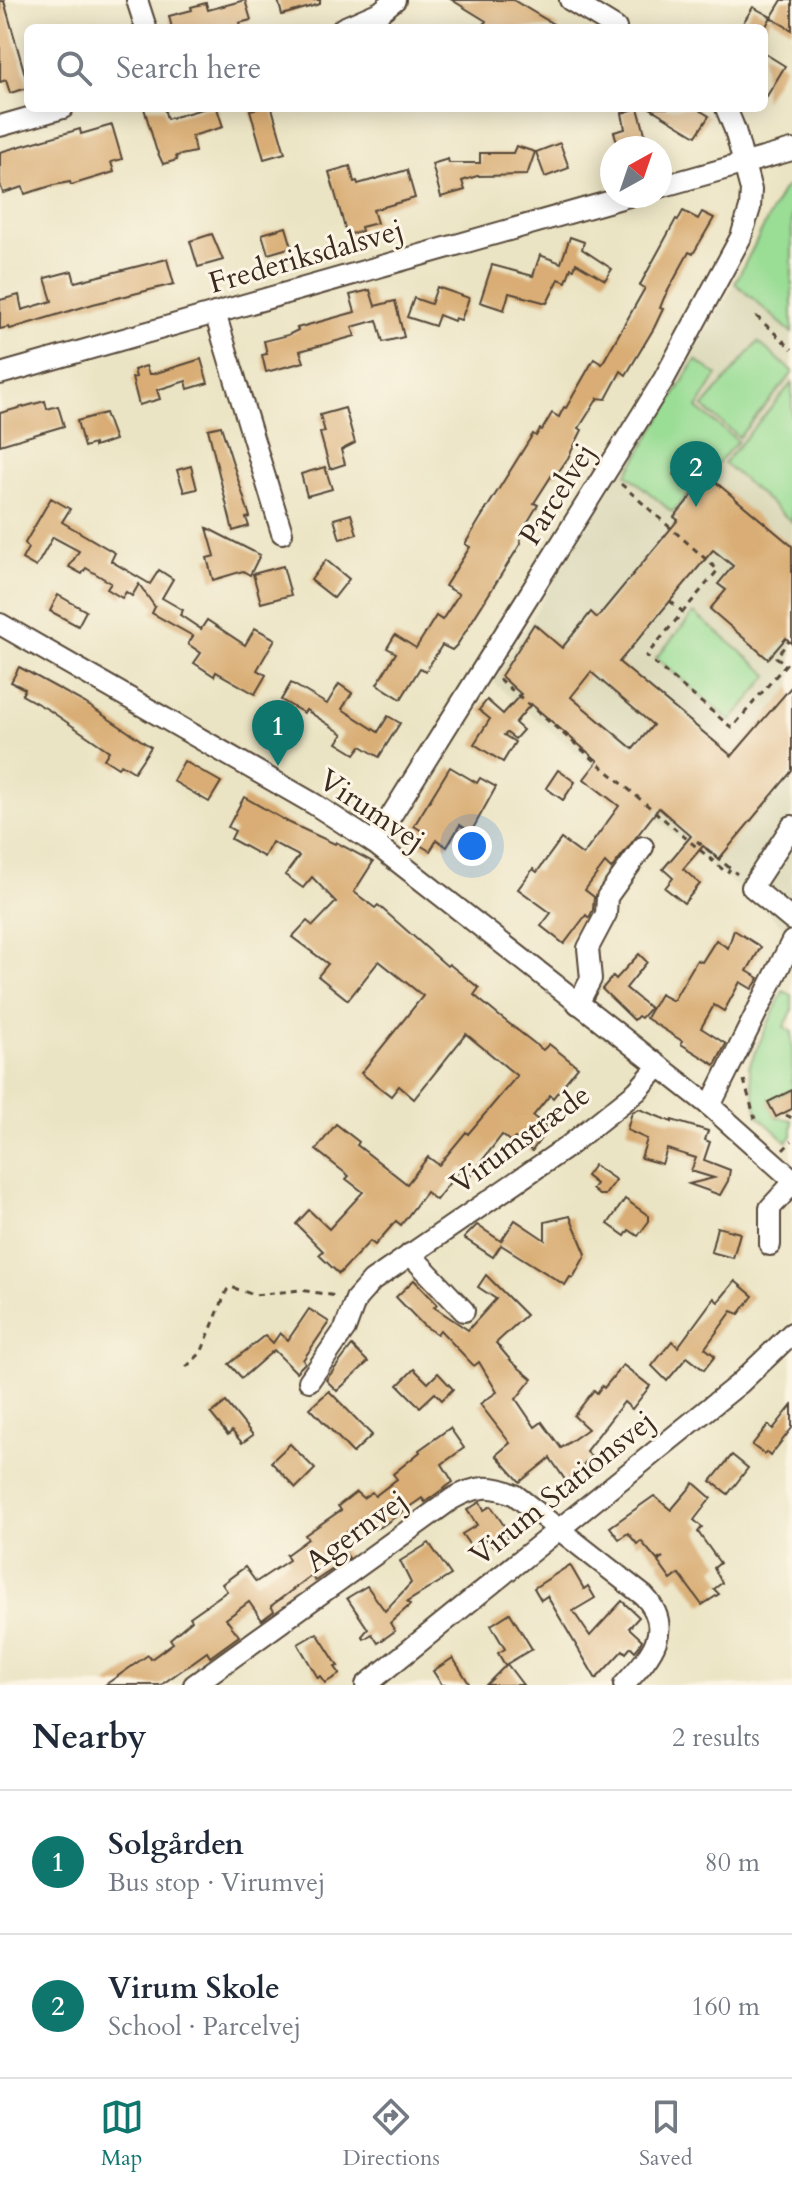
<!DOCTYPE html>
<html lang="en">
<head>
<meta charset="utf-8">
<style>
	body { margin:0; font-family:Cardo,serif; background:#f2f2f3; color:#1f2937 }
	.compass { position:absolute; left:600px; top:136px; width:72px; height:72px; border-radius:50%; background:#fff; box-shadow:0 4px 20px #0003; rotate:40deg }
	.you { position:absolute; left:472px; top:846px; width:28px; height:28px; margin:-20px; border:6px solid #fff; border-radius:50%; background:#1a73e8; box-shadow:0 0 0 12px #1a73e833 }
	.badge { display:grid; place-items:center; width:52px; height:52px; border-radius:50%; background:#0f766e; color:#fff; font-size:26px; font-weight:700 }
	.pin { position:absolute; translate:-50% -66px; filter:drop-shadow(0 2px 4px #0008) }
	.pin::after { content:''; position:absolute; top:42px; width:28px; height:24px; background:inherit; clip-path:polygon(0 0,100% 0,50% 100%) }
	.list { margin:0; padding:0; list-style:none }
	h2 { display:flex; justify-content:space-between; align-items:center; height:104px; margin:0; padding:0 32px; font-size:34px }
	h2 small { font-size:26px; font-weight:400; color:#747a83 }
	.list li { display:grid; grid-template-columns:52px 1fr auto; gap:24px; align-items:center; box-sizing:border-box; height:144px; padding:0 32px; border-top:2px solid #e0e1e3 }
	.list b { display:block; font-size:30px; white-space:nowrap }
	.list p { margin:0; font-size:26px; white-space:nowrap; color:#747a83 }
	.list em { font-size:26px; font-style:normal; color:#747a83 }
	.icon { flex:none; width:44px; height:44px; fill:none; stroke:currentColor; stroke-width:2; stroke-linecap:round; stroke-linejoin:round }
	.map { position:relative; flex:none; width:792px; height:1685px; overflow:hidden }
	.search { position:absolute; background:#fff; box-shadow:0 4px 20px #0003; left:24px; right:24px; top:24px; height:88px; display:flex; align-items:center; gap:20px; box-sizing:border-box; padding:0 28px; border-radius:12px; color:#747a83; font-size:30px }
	.sheet { height:392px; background:#fff }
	nav { display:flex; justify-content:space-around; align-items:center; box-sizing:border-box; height:112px; border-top:2px solid #e0e1e3; background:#fff; font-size:22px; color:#747a83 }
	nav a { display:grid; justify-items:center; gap:4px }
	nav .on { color:#0f766e }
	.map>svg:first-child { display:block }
	.built { fill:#d8d6b5 }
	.green { fill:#9add95; stroke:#6a845a; stroke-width:2 }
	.building { fill:#d9ad74; fill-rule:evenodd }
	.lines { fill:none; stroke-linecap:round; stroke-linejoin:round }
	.minor-casing { stroke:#554637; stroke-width:24 }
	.path { stroke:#554637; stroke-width:3; stroke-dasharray:6 6; stroke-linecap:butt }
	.minor { stroke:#fff; stroke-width:20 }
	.labels { text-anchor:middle; stroke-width:6; stroke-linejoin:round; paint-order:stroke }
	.street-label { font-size:30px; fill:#3b2a1e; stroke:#fcf5e5 }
</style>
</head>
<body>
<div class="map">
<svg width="792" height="1685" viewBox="0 0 792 1685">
	<rect width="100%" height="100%" fill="#fcf5e5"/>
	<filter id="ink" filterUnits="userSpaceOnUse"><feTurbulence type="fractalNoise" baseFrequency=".0125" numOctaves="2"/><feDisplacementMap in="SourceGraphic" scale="16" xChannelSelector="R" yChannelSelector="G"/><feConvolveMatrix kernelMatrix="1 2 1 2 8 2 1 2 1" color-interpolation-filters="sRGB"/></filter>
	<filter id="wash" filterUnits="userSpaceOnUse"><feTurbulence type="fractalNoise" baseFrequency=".006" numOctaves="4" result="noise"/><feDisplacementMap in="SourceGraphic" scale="32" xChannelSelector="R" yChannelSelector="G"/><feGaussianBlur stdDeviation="1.8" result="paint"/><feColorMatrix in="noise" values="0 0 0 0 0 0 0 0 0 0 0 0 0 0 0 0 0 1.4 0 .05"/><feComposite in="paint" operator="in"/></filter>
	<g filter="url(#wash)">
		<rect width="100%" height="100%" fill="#ebe4c4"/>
		<path class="built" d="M735 283 792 333V912L785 927 493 682Z"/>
		<g class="green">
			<path d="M792 183V333L735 283 782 191Z"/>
			<path d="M758 342 792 371V374L739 437 703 407Z"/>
			<path d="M696 360 717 375 697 408 738 441 672 512 627 474Z"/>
			<path d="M792 383V522L724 463Z"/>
			<path d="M694 613 769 675 731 721 656 658Z"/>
			<path d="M783 991 792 995V1012L784 1027 792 1032V1090L769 1102 776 1117 792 1120V1136L787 1142 758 1116 749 1066Z"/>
		</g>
		<g id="blocks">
			<g class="building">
				<path d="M245 0 251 20 239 23 240 26 232 28H172L169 16 192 10 191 7 206 3 208 10Z"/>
				<path d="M278 0H320V4L282 15Z"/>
				<path d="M452 0H513L560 28H482L486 21Z"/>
				<path d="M782 0H792V30L771 18Z"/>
				<path d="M0 1H4L28 85V88L10 93 6 80 0 82Z"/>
				<path d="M753 7 771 17 765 28H740Z"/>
				<path d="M764 53 785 66 764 101Z"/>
				<path d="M144 108H164L167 119 206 108H217L223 127 192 136 195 152 176 156 177 160 163 164 156 149Z"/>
				<path d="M259 108H272L285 153 264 159 250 110Z"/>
				<path d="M638 108 649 148H619L614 132 625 129 622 113Z"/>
				<path d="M650 108H696L709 116 696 136Z"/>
				<path d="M112 125 122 159 111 162 114 172 71 185 70 182 54 185 25 194 23 187 3 193 0 184V152L80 129 81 134Z"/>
				<path d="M560 143 569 168 545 177 536 152Z"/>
				<path d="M516 146 535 152 527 175 477 176 462 181 465 190 441 197 432 164 448 159 449 163H480V153H513Z"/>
				<path d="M350 166 354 182 357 181 358 184 407 170 415 198 373 210 377 223 361 227 362 231 347 235 329 172Z"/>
				<path d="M683 211 698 219 702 212 714 218 693 254 689 252 664 298 660 308 663 309 654 328 626 375 621 371 606 399 598 398 579 428 582 430 568 458 555 477 552 475 534 503 538 505 527 523 529 524 520 538 521 543 457 645 452 650 442 645 426 671 420 668 401 699 377 684 396 653 387 648 395 635 416 648 436 616 442 620 459 594 445 586 470 547 465 544 480 519 533 434 536 436 540 429 542 430 552 413 559 417 564 407 566 408 594 359 602 364 645 288 640 285 676 219 678 220Z"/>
				<path d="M286 227 292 247 268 254 262 234Z"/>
				<path d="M212 234 223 260 198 267 190 241Z"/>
				<path d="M570 237 584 242 582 249 612 269 605 280 576 263 574 269 571 268 566 282 559 279 547 303 509 293 504 310 480 302 492 265 533 276 540 255 561 263Z"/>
				<path d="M167 259 174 284 93 304 10 329 9 327 0 329V300L19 295 22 310 52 301 45 278 72 271 75 282Z"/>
				<path d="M437 287 469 298 461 320 455 318 454 321 439 315 435 326 407 317 414 298 431 304Z"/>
				<path d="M370 290 375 306 395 301 404 337 383 342 377 320 352 327 355 336 300 351 304 362 266 372 262 355 267 354 264 341 288 335 298 330 297 328 355 312 350 295Z"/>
				<path d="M201 359 208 383 188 389 186 381 157 390 160 399 139 405 132 378 136 377 134 370 146 366 149 374H153Z"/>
				<path d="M45 401 47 409 58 406 64 426 0 445V413Z"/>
				<path d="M345 408 355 443 341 450 345 464 330 469 320 433 325 432 320 415Z"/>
				<path d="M105 413 115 440 94 447V444L84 447 77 421Z"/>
				<path d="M221 426 250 517 246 518 249 526 233 531 208 429Z"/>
				<path d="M688 459 792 546V644L786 638 768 659 710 609 726 590 718 584 733 566 713 550 619 662 732 756 792 686V771L719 859 703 846 683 869 700 884 684 903 665 888 673 878 663 869 691 836 659 808 611 869 605 863 585 890 594 897 593 910 589 918 586 915 564 944 541 926 551 913 518 889 533 869 537 872 561 839 583 855 619 806 584 779 598 761 531 704 515 723 523 730 515 739 507 733 504 735 515 742 503 762 474 744 490 719 479 710 487 700 503 714 521 694 501 676 534 624 562 648 591 612 597 618 678 520 674 517 695 492 674 475ZM591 672 653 725 633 749 571 697Z"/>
				<path d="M191 466 197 489 184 492 177 470Z"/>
				<path d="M325 467 332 489 307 496 301 474Z"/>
				<path d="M51 498 70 509 62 522 115 553 111 561 150 584 159 570 173 579 162 598 183 610 180 615 201 629 207 620 245 645 255 628 275 639 257 670 266 675 255 694 216 672 214 676 194 663 201 653 188 644 193 636 152 613 155 607 139 584 132 596 126 592 122 598 107 589 111 583 86 568 82 574 69 567 79 551 53 537 36 567 22 559 28 548 25 543Z"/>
				<path d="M351 514 357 534 340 539 334 519Z"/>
				<path d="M207 528 260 555 250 575 243 571 213 580 207 558 215 556Z"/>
				<path d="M326 560 349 579 334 598 311 580Z"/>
				<path d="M283 566 291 595 261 603 253 574Z"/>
				<path d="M58 595 86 611 78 626 50 611Z"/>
				<path d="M19 667 85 703 151 747 134 772 121 764 118 768 104 759 109 751 49 710 22 695 25 689 11 682Z"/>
				<path d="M291 683 327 704 339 684 352 693 342 709 378 732 388 716 400 723 379 757 361 746 355 754 337 743 343 734 306 710 304 713 281 700Z"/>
				<path d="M184 761 221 782 209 802 173 781Z"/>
				<path d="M450 767 477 783 480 778 496 787 471 832 460 825 447 847 437 840 430 851 418 844 425 833 414 826Z"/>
				<path d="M558 770 575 782 563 800 546 788Z"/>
				<path d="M244 797 290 823 335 844 336 842 373 862 354 892 375 908 378 905 447 966 449 964 479 988 474 995 498 1015 543 1050 549 1044 578 1067 553 1098 550 1095 533 1116 548 1128 532 1151 515 1138 511 1142 502 1135 471 1175 462 1167 436 1200 426 1192 401 1225 396 1221 375 1245 370 1241 339 1274 319 1255 323 1251 296 1224 309 1210 329 1229 363 1192 346 1179 349 1176 316 1150 336 1124 359 1142 357 1145 407 1184 428 1157 439 1165 466 1132 468 1134 517 1076 466 1034 414 1099 399 1086 391 1096 361 1073 423 996 379 961 348 1000 318 976 328 964 292 937 307 921 313 926 336 902 312 877 303 888 285 875 299 856 272 842 264 857 231 839 235 831 228 827Z"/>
				<path d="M734 930 761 947 747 971 759 978 752 989 740 982 724 1011 714 1005 701 1028 726 1044 715 1065 681 1044 682 1041 646 1018 660 994 673 1001 697 960 702 962 716 940 728 948Z"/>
				<path d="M639 954 647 962 626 988 650 1008 641 1018 638 1016 634 1020 602 989 613 976 616 979Z"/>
				<path d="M792 1090V1109L776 1117 768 1102Z"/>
				<path d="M639 1109 672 1122V1120L708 1131 705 1140 710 1142 704 1160 730 1170 728 1181 720 1195 689 1184 714 1178 691 1171 696 1158 667 1149 662 1164 641 1158 647 1139 627 1130 632 1112Z"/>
				<path d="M594 1165 616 1180 605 1195H599L592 1189 596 1184 586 1176Z"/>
				<path d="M625 1199 649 1216V1221L638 1236 629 1230 625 1236 608 1224Z"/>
				<path d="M570 1216 586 1254 573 1278 570 1277 565 1285 501 1245 493 1257 464 1238 477 1225 501 1241 515 1220 545 1240V1222Z"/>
				<path d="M717 1227 740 1233 733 1258 711 1252Z"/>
				<path d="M486 1275 526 1315 496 1343 512 1362 532 1379 516 1399 535 1427 542 1422 561 1448 588 1429 574 1416 594 1390 597 1393 602 1386 604 1388 623 1365 650 1386 632 1409 624 1402 586 1451 591 1456 583 1465 585 1468 566 1481 550 1458 520 1482 496 1455 510 1443 480 1404 497 1392 479 1362 474 1366 440 1330 437 1334 423 1325 396 1297 414 1280 437 1304 434 1307 468 1330 496 1299 478 1287Z"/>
				<path d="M735 1281 753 1296 739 1314 732 1311 705 1348 715 1356 704 1370 687 1357 667 1381 652 1366 672 1341 678 1347 714 1298 718 1302Z"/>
				<path d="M309 1309 329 1322 303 1360 305 1363 296 1372 274 1350 242 1378 229 1364 265 1335 273 1343 280 1333 288 1340Z"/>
				<path d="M352 1346 368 1362 337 1391 326 1380Z"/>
				<path d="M414 1369 428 1383 438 1373 453 1389 442 1400 435 1393 420 1407 398 1385Z"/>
				<path d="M329 1391 372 1435 353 1453 310 1408Z"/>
				<path d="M226 1402 253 1435 242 1443 232 1431 228 1435 211 1414Z"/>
				<path d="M792 1405V1428L770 1456 766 1452 764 1454 752 1445 768 1425 773 1429Z"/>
				<path d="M450 1428 464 1448 442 1464 453 1482 425 1502 422 1498 382 1526 374 1529 366 1519 336 1540 349 1558 315 1581 311 1576 271 1606 274 1611 262 1620 249 1602 226 1619 239 1636 210 1657 207 1652 161 1685H105L148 1655 151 1659 173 1643 170 1639 192 1620 190 1617 227 1591 222 1584 245 1567 256 1582 289 1560 286 1555 308 1539 305 1535 341 1510 338 1506 356 1492 363 1498 372 1492 375 1496 397 1479 393 1474 420 1452 419 1450Z"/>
				<path d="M290 1444 315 1469 296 1488 271 1462Z"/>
				<path d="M732 1455 748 1468 728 1494 711 1481Z"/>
				<path d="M694 1483 711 1498 694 1520 702 1527 698 1532 720 1563 714 1568 722 1583 714 1589 719 1594 702 1605 679 1574 671 1580 658 1562 663 1557 657 1560 641 1541 637 1544 628 1533 619 1539 610 1527 654 1496 671 1510Z"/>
				<path d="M480 1502 484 1510 491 1506 507 1530 505 1531 508 1537 493 1546 485 1539 471 1547 462 1534 477 1525 467 1510Z"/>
				<path d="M429 1543 451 1575 407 1602 410 1605 390 1623 395 1631 378 1643 372 1634 364 1639 362 1636 368 1629 347 1598 367 1586 385 1611 411 1583 400 1561Z"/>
				<path d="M570 1565 584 1589 588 1586 595 1598 573 1611 590 1636 622 1601 639 1617 629 1628 642 1640 639 1646 635 1651 631 1647 626 1653 623 1650 596 1679 547 1596 541 1600 534 1588Z"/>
				<path d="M510 1613 532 1649 505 1665 498 1653 505 1649 491 1625Z"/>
				<path d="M317 1633 338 1666 335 1667 340 1674 325 1683 320 1676 318 1678 298 1644Z"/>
				<path d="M453 1658 470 1685H442L433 1671Z"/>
				<path d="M507 1664 523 1685H486Z"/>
			</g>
		</g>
	</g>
	<g filter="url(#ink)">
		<use href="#blocks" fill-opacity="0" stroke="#554637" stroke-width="2"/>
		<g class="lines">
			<defs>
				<g id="minor">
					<path d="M137 0 146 28"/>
					<path d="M570 0 616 28"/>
					<path d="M343 28 380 12 395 0"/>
					<path d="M0 126 63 108"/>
					<path d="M660 187 792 150"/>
					<path d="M215 313 282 533"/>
					<path d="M0 374 629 196"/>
					<path d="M0 624 314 804 374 843 710 1106 792 1179"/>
					<path d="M792 826 752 887 792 920"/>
					<path d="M374 843 664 379 741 237 750 208 751 190 735 130 726 108"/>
					<path d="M578 1004 591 979 588 948 606 914 607 897 643 847"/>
					<path d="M710 1106 792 941"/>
					<path d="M770 1245V1208L792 1184"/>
					<path d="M410 1254 464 1311"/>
					<path d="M309 1381 345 1329 356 1299 372 1281 567 1147 637 1091 659 1066"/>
					<path d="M194 1685 452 1499C475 1486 491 1484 515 1495L644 1596C676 1630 649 1657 624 1685"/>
					<path d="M366 1685 739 1384 792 1333"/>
				</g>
			</defs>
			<use href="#minor" class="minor-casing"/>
			<g class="path">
				<path d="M756 316 792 349"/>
				<path d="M621 484 718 570 646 656 732 728 786 664 776 657 789 641"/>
				<path d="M670 601 683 612"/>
				<path d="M499 679 727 873 730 869"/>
				<path d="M697 841 737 874"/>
				<path d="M744 1080 755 1119"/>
				<path d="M786 1115 792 1118"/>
				<path d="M783 1150 792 1141"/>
				<path d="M186 1367 201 1353 227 1290 231 1287 254 1295 301 1290 336 1296"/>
			</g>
			<use href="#minor" class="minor"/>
		</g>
	</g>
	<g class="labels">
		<g class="street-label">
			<text transform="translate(306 256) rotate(-16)" y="10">Frederiksdalsvej</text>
			<text transform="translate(557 494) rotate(-58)" y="10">Parcelvej</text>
			<text transform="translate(372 810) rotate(34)" y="10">Virumvej</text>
			<text transform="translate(520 1139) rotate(-36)" y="10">Virumstræde</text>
			<text transform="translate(562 1488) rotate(-39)" y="10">Virum Stationsvej</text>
			<text transform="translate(356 1531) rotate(-36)" y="10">Agernvej</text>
		</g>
	</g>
</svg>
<svg class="compass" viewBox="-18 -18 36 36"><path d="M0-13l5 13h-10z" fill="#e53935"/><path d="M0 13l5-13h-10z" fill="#747a83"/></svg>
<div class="you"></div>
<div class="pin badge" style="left:278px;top:766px">1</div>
<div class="pin badge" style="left:696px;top:507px">2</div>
<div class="search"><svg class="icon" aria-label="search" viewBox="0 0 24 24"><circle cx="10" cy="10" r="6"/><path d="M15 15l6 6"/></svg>Search here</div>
</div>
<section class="sheet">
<h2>Nearby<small>2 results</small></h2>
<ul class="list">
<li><span class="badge">1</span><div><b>Solgården</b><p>Bus stop · Virumvej</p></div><em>80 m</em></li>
<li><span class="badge">2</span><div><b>Virum Skole</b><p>School · Parcelvej</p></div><em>160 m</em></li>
</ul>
</section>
<nav>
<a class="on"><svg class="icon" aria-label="map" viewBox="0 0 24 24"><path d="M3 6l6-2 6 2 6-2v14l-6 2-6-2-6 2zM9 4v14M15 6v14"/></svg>Map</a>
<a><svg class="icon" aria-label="directions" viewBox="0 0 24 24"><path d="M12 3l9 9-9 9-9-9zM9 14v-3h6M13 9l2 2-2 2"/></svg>Directions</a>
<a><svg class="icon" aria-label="saved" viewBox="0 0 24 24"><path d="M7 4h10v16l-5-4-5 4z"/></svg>Saved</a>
</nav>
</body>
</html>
